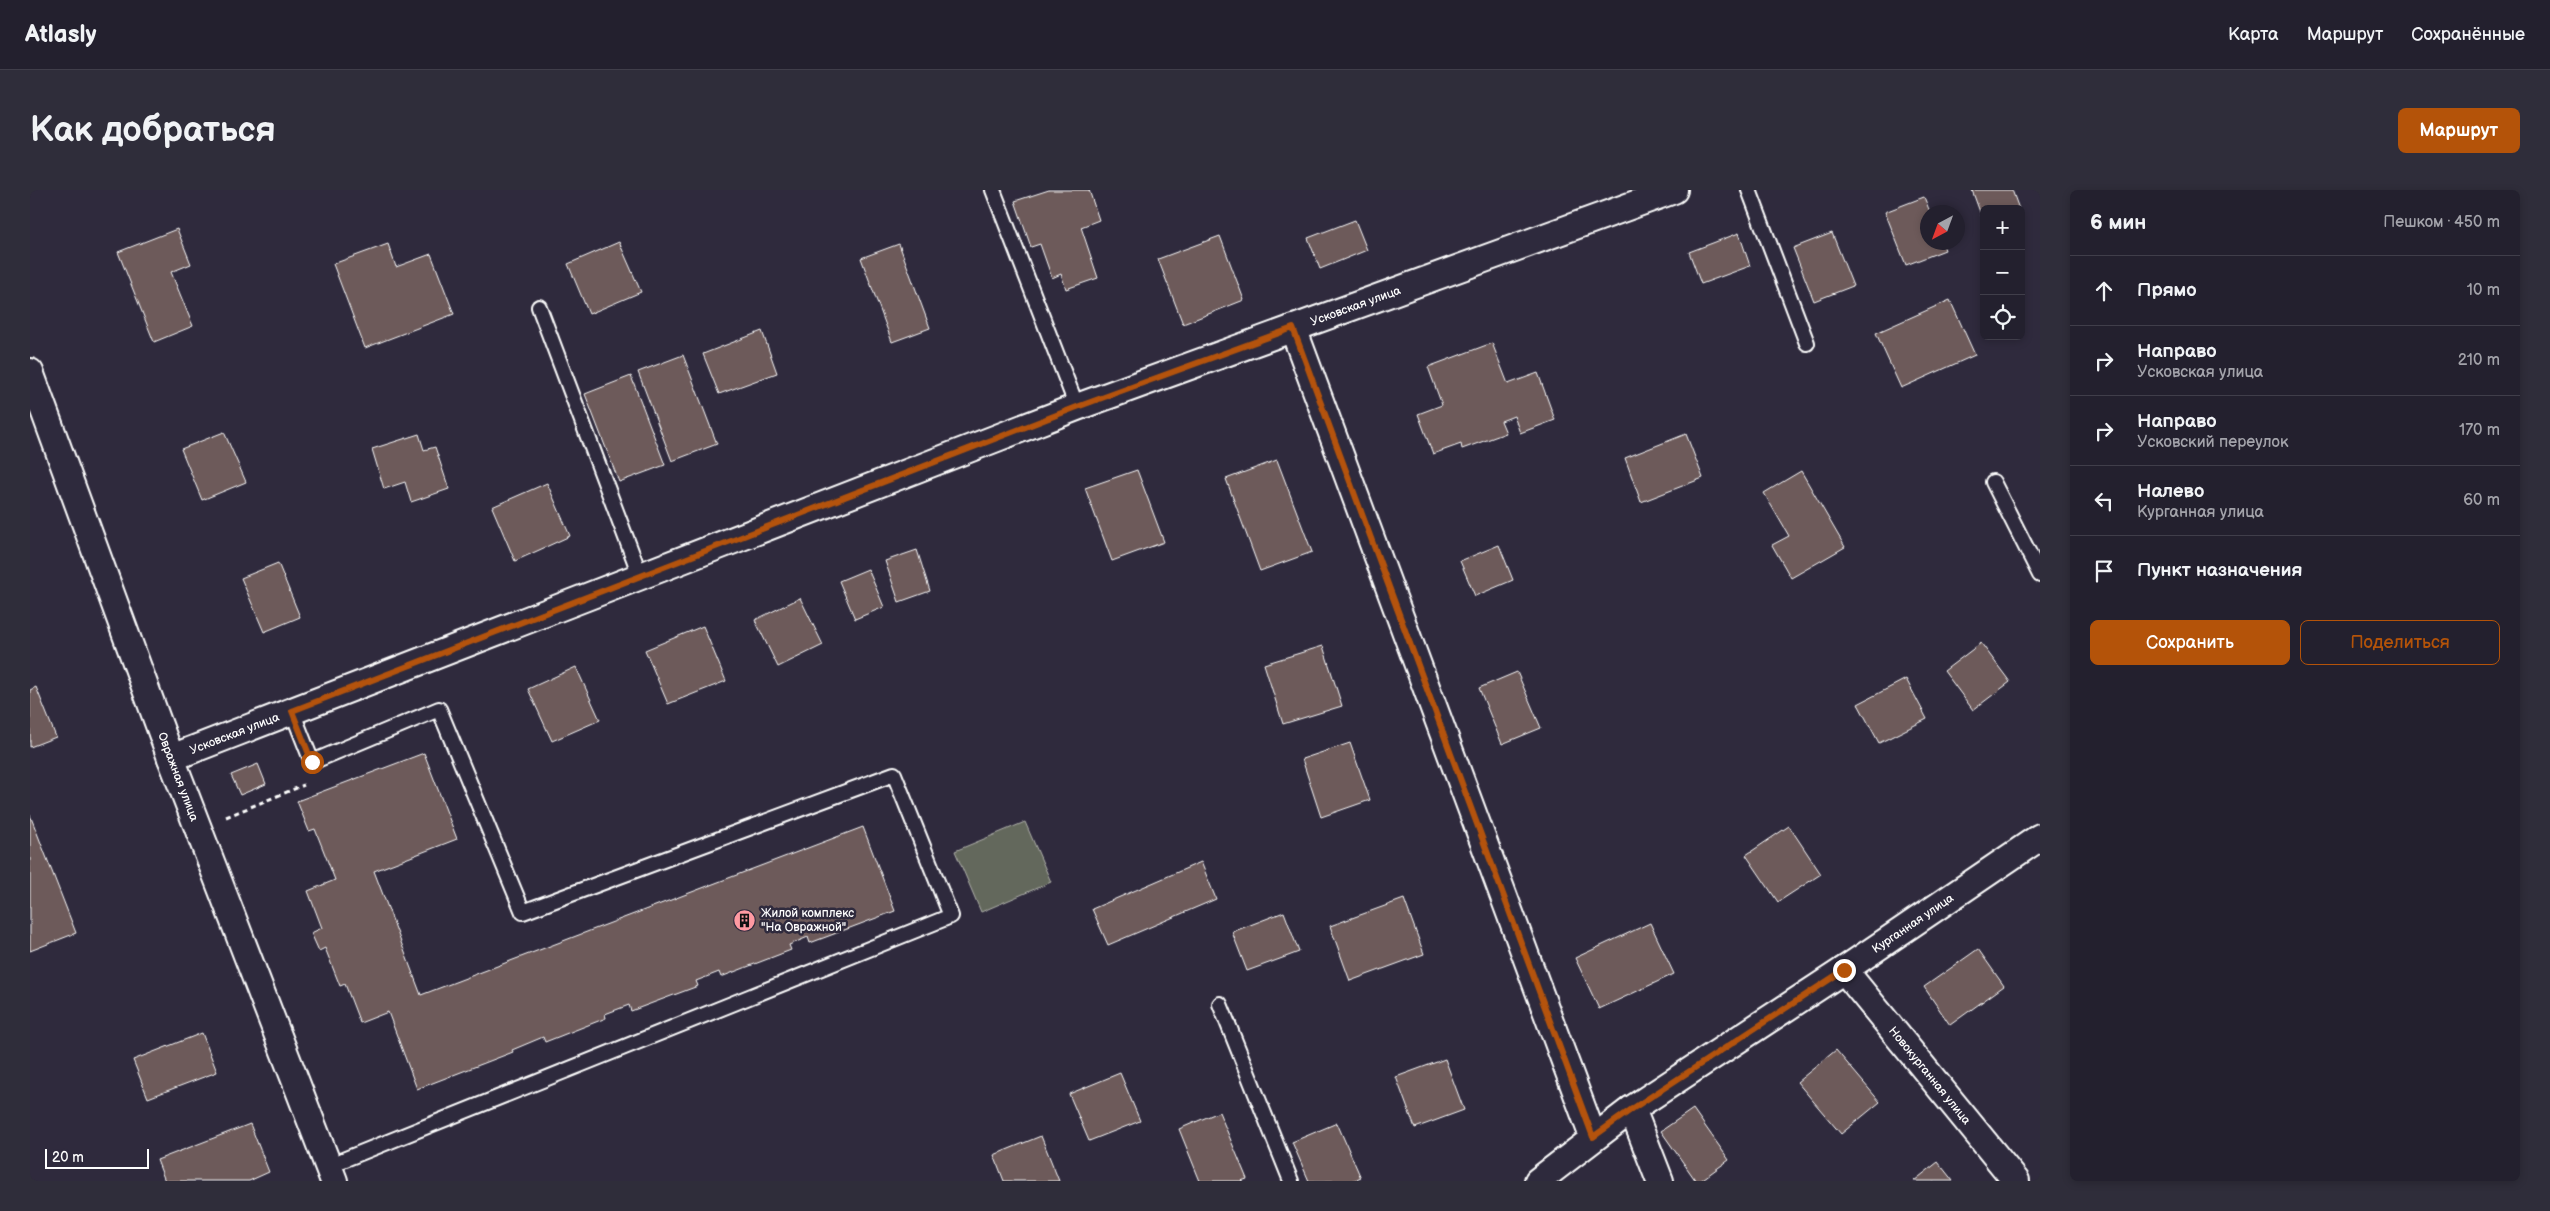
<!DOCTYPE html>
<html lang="ru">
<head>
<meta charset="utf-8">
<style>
	body { margin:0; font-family:"Balsamiq Sans",sans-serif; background:#2f2d3a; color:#f1f3f6 }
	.controls { position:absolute; right:15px; top:15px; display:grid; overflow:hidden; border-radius:8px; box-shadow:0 2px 8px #0003 }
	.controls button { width:45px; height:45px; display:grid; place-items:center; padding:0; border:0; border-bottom:1px solid #403e4a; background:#23202e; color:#f1f3f6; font:25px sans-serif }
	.compass { position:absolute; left:1890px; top:15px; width:45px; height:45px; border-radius:50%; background:#23202e; box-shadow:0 2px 8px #0003; rotate:221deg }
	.scale { position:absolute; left:15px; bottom:12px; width:104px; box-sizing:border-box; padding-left:5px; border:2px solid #fff; border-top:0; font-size:14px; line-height:18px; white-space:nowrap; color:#fff; -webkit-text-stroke:4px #2f2a3d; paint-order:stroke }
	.stop { position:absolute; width:15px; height:15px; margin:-11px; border:4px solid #b45309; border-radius:50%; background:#fff }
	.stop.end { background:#b45309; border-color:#fff; box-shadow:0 1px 5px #0008 }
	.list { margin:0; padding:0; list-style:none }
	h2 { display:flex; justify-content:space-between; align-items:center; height:65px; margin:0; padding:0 20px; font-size:21px }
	h2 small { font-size:16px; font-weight:400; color:#a3a3aa }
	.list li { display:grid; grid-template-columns:32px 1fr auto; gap:15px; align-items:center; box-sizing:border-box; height:70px; padding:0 20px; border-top:1px solid #403e4a }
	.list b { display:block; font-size:19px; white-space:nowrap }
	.list p { margin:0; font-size:16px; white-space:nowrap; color:#a3a3aa }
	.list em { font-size:16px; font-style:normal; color:#a3a3aa }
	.actions { display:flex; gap:10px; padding:15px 20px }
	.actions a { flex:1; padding:11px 0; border:1px solid #b45309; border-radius:8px; text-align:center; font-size:18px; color:#b45309 }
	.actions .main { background:#b45309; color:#fff }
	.icon { flex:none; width:28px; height:28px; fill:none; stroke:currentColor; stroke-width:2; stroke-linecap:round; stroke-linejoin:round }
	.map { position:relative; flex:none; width:2010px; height:991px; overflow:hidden; border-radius:8px }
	header { display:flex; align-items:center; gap:30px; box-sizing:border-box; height:70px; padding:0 25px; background:#23202e; border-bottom:1px solid #403e4a }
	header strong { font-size:24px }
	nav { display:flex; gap:28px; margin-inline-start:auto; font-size:18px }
	.intro { display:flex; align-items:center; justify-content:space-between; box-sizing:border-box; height:120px; padding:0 30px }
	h1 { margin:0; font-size:35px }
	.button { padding:12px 22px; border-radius:8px; background:#b45309; color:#fff; font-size:18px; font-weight:700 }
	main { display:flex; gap:30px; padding:0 30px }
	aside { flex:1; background:#23202e; border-radius:8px; box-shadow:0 2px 8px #0003 }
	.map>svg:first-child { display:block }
	.green { fill:#64685b; stroke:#b2b4ad }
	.building { fill:#6d5a5a; stroke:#fff }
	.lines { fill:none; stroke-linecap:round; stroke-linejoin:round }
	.service-casing { stroke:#fff; stroke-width:18 }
	.minor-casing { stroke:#fff; stroke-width:30 }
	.path { stroke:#fff; stroke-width:3; stroke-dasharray:5 4; stroke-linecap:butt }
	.service { stroke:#2f2a3d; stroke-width:14 }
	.minor { stroke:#2f2a3d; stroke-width:26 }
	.route { stroke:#b45309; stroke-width:6 }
	.labels { text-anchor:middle; stroke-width:5; stroke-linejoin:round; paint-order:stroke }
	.street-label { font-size:12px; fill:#fff; stroke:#2f2a3d }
	.poi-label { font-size:12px; fill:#fff; stroke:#2f2a3d; text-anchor:start }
</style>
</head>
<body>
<header>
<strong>Atlasly</strong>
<nav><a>Карта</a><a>Маршрут</a><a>Сохранённые</a></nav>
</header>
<div class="intro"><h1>Как добраться</h1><a class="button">Маршрут</a></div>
<main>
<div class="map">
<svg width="2010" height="991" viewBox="0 0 2010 991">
	<rect width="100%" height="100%" fill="#2f2a3d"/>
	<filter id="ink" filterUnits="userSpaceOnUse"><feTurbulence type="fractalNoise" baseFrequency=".02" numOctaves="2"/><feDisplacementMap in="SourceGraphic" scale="10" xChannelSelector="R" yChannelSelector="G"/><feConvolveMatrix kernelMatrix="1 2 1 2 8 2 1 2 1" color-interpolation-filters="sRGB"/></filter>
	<g filter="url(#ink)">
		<path class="green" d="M995 632 1021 692 951 722 925 661Z"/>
		<g class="building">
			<path d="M1019 0H1059L1069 30 1051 37 1068 88 1036 99 1031 84 1022 88 1010 54 1001 57 985 11Z"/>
			<path d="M1942 0H1982L1989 19H1954V33Z"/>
			<path d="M1894 7 1900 22H1898V52H1912L1915 60 1876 75 1855 22Z"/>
			<path d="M1325 30 1337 60 1290 79 1278 48Z"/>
			<path d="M147 39 161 74 141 82 163 136 124 152 88 62Z"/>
			<path d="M1709 43 1720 76 1671 94 1659 62Z"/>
			<path d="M1802 43 1823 96 1784 111 1763 58Z"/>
			<path d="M1190 46 1214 110 1153 134 1128 69Z"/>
			<path d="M589 52 611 102 559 124 538 74Z"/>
			<path d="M358 54 366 77 401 64 424 124 335 158 303 74Z"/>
			<path d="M869 54 900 138 862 152 831 68Z"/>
			<path d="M1920 110 1945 165 1871 198 1846 143Z"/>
			<path d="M732 141 747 183 689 204 673 164Z"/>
			<path d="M1462 153 1478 194 1508 183 1525 230 1490 243 1484 226 1471 231 1476 243 1432 259 1431 254 1403 264 1388 224 1412 215 1398 177Z"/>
			<path d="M653 165 687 254 642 271 608 182Z"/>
			<path d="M601 186 635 275 589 292 555 204Z"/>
			<path d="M194 242 216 292 172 310 151 259Z"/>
			<path d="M389 244 394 260 405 257 419 299 381 312 375 292 354 299 342 259Z"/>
			<path d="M1656 244 1673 288 1611 312 1595 268Z"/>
			<path d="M1247 270 1282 362 1230 381 1196 289Z"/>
			<path d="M1107 280 1134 352 1082 371 1055 298Z"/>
			<path d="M1771 281 1815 357 1761 388 1742 355 1759 346 1734 303Z"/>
			<path d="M517 293 540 346 485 371 462 317Z"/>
			<path d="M1469 355 1483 390 1445 406 1430 371Z"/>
			<path d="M887 360 900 401 869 412 855 371Z"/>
			<path d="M248 373 270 427 234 442 211 388Z"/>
			<path d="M838 379 854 417 825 429 809 391Z"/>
			<path d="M770 408 793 455 748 477 725 430Z"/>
			<path d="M673 436 696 491 638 514 615 460Z"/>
			<path d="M1951 453 1980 492 1943 520 1914 481Z"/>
			<path d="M1293 456 1312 516 1253 534 1234 474Z"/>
			<path d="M546 477 570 530 522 551 498 499Z"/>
			<path d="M1487 482 1511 538 1472 554 1449 498Z"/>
			<path d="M1876 489 1897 529 1849 553 1828 514Z"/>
			<path d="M6 497 26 547 0 557V500Z"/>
			<path d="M1320 553 1340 610 1291 627 1272 569Z"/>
			<path d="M394 563 427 649 344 681 391 805 833 637 865 721 780 753 778 747 759 755 761 760 691 787 689 782 666 791 668 796 601 821 599 815 575 824 576 828 515 852 513 847 482 860 483 862 387 899 358 822 330 833 315 794 310 796 295 758 289 761 281 743 292 738 278 701 305 690 285 639 279 641 267 611Z"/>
			<path d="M228 574 236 594 210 605 201 585Z"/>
			<path d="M0 625 46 743 0 761Z"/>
			<path d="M1759 636 1791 684 1748 712 1716 665Z"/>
			<path d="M1171 672 1186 709 1078 755 1062 719Z"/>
			<path d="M1374 709 1394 764 1320 791 1300 736Z"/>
			<path d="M1254 722 1269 762 1217 781 1202 742Z"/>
			<path d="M1620 733 1644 784 1569 819 1545 768Z"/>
			<path d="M1948 759 1974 796 1920 835 1894 797Z"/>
			<path d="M172 843 187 882 118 908 103 870Z"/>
			<path d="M1806 860 1850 912 1811 944 1767 892Z"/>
			<path d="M1415 869 1434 920 1385 938 1366 887Z"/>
			<path d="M1090 883 1110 931 1059 951 1039 904Z"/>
			<path d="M1663 919 1699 970 1670 991H1666L1631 941Z"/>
			<path d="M1189 922 1217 989 1211 991H1170L1149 939Z"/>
			<path d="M1307 933 1331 988 1324 991H1279L1262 952Z"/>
			<path d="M220 934 239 982 219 991H135L127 970Z"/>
			<path d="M1011 946 1029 991H974L964 965Z"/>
			<path d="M1908 972 1923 991H1884Z"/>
		</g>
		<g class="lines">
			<defs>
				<g id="service">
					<path d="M963 0 1047 217"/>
					<path d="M1719 0 1777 153"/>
					<path d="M509 117 610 385"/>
					<path d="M1963 292 2010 385"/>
					<path d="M262 521 282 572 409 519 493 722 864 584 921 726 298 976"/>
					<path d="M1190 814 1261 991"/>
				</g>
				<g id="minor">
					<path d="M1263 138 1563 947"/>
					<path id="s1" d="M0 182 141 568 304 991"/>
					<path id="s2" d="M141 568 1047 217 1644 0"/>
					<path id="s3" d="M1814 780 1986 991"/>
					<path d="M1602 919 1630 991"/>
					<path id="s4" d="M1508 991 1602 919 1814 780 2010 647"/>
				</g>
			</defs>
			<use href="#service" class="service-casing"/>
			<use href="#minor" class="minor-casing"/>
			<path class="path" d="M196 627 274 595"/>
			<use href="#service" class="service"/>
			<use href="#minor" class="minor"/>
		</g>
	</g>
	<g class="lines" filter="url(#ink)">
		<path class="route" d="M282 572 262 521 1047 217 1263 138 1563 947 1602 919 1814 780"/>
	</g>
	<defs>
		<symbol id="building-disc" viewBox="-11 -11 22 22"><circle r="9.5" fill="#ff9aa2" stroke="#2f2a3d"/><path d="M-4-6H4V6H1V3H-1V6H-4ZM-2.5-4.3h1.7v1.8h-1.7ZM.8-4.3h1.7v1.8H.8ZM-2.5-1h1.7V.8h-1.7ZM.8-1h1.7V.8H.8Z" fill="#111"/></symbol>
	</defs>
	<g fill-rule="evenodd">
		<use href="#building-disc" x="702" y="718" width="25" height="25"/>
	</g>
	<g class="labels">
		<g class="street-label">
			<text dy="4" stroke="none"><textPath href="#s2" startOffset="1268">Усковская улица</textPath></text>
			<text dy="4" stroke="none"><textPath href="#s2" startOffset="68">Усковская улица</textPath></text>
			<text dy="4" stroke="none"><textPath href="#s1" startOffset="431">Овражная улица</textPath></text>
			<text dy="4" stroke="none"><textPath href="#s4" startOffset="455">Курганная улица</textPath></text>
			<text dy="4" stroke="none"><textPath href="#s3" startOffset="136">Новокурганная улица</textPath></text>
		</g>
		<g class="poi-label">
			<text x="731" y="727">Жилой комплекс<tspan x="731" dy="14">"На Овражной"</tspan></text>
		</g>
	</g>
</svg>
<div class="controls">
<button>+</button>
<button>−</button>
<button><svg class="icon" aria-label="locate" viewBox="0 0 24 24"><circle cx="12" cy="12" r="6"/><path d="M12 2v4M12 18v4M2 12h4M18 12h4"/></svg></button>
</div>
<svg class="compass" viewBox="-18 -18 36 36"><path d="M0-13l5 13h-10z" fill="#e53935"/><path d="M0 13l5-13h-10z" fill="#a3a3aa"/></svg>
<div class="scale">20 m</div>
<div class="stop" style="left:282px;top:572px"></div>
<div class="stop end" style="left:1814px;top:780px"></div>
</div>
<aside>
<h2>6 мин<small>Пешком · 450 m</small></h2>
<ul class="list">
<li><svg class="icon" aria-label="ahead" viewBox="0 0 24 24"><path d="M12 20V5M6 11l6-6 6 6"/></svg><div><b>Прямо</b></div><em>10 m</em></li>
<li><svg class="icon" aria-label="right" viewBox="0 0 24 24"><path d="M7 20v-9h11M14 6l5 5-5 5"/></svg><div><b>Направо</b><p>Усковская улица</p></div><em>210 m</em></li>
<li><svg class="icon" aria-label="right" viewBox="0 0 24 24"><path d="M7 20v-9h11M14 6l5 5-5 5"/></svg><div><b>Направо</b><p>Усковский переулок</p></div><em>170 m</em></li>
<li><svg class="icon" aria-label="left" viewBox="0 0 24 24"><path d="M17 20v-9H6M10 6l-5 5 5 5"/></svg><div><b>Налево</b><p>Курганная улица</p></div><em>60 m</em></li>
<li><svg class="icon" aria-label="arrive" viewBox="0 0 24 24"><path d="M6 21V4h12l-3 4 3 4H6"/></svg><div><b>Пункт назначения</b></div></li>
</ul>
<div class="actions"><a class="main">Сохранить</a><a>Поделиться</a></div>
</aside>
</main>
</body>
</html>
